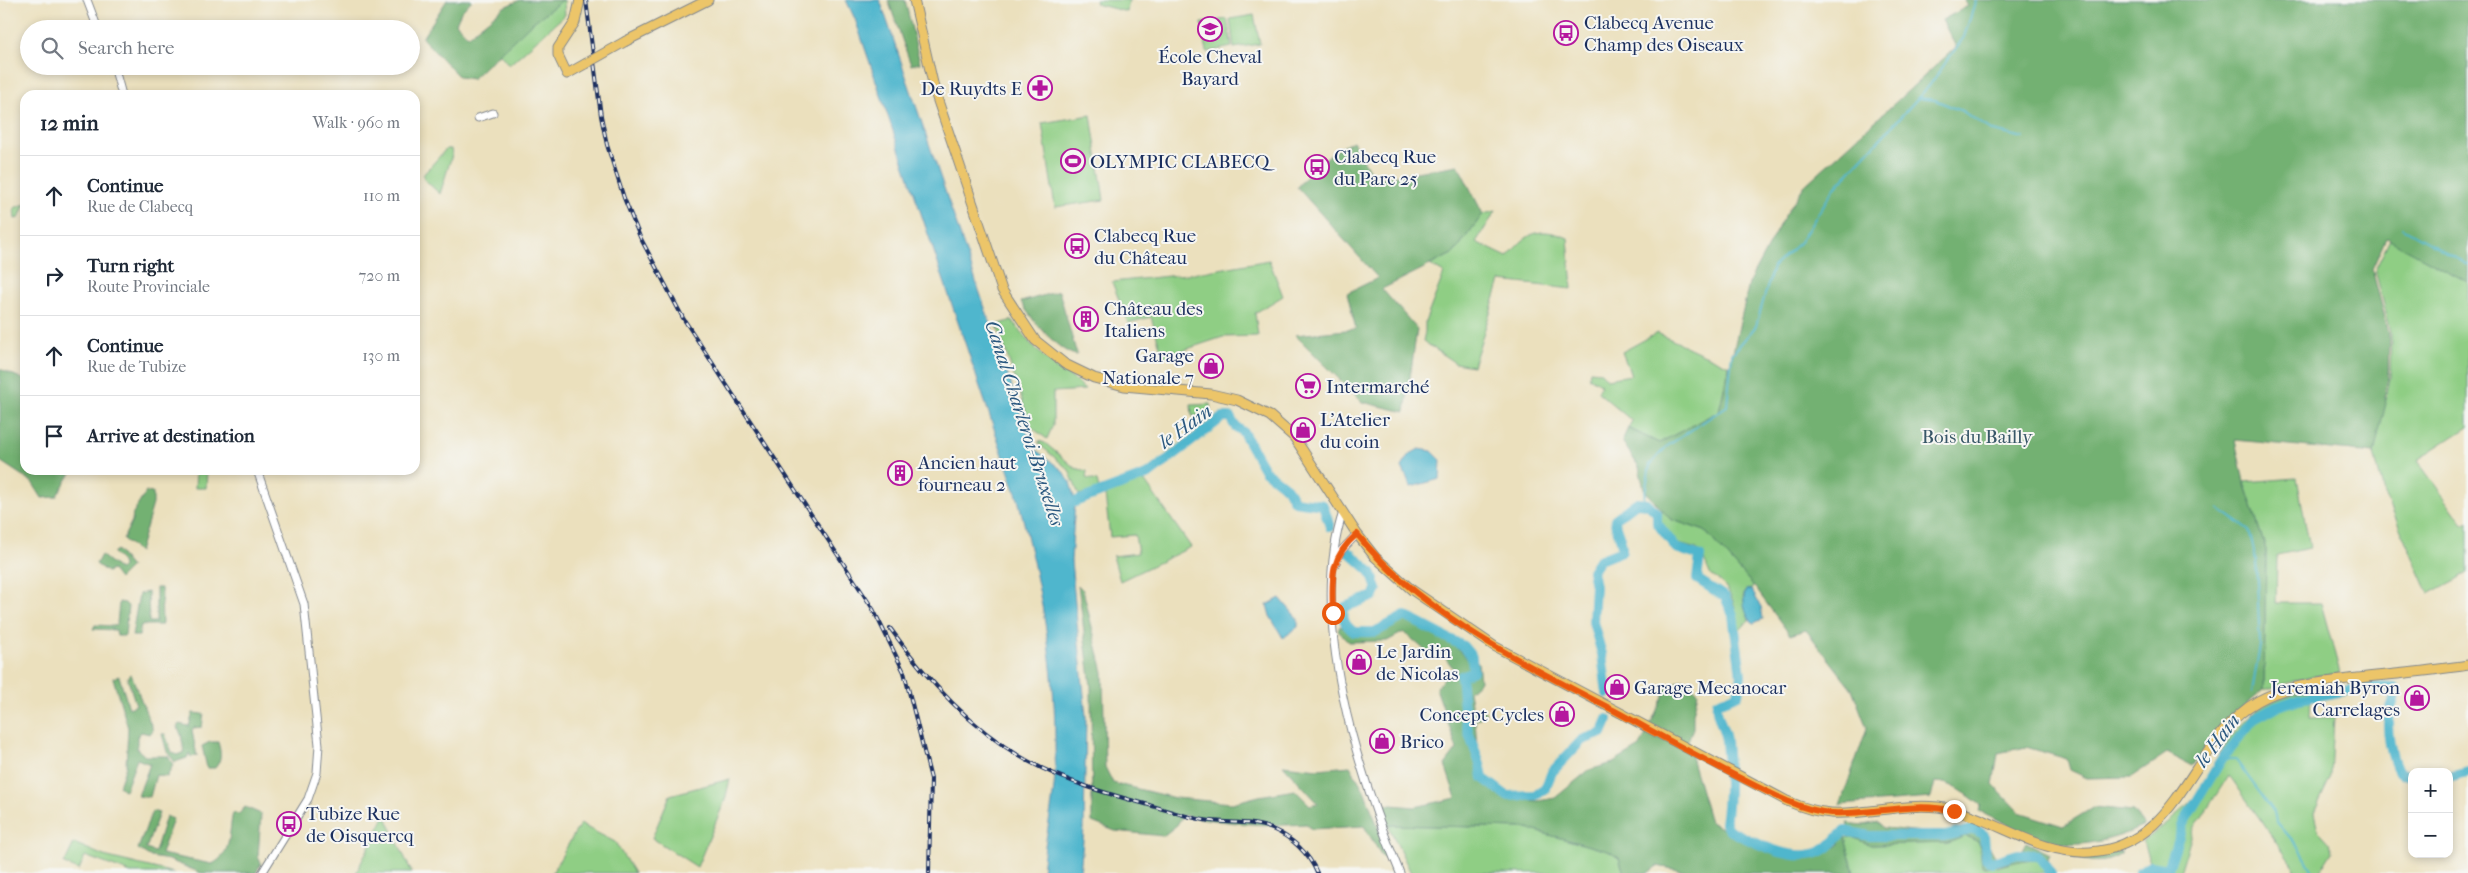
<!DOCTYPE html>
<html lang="en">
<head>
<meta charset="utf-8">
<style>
	body { margin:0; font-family:"IM FELL French Canon",serif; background:#f2f2f3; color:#1f2937 }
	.controls { position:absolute; right:15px; bottom:15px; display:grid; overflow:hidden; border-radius:10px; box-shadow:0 2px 8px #0003 }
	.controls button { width:45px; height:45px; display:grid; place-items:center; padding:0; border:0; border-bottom:1px solid #e0e1e3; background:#fff; color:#1f2937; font:25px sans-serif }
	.stop { position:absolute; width:15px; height:15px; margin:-11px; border:4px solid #ea580c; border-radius:50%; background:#fff }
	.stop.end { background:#ea580c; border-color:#fff; box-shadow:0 1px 5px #0008 }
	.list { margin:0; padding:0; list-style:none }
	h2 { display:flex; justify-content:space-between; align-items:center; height:65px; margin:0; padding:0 20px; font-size:21px }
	h2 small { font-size:16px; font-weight:400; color:#747a83 }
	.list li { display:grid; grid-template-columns:32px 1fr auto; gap:15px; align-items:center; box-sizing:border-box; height:80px; padding:0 20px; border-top:1px solid #e0e1e3 }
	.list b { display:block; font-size:19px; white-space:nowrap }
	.list p { margin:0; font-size:16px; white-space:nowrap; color:#747a83 }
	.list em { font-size:16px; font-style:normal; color:#747a83 }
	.icon { flex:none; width:28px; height:28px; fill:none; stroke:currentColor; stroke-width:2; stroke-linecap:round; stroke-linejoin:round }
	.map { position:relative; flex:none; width:2468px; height:873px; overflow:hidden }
	.search { position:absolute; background:#fff; box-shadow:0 2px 8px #0003; left:20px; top:20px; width:400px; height:55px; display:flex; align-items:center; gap:12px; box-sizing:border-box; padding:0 18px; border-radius:28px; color:#747a83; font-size:19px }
	.panel { position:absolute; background:#fff; box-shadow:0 2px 8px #0003; left:20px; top:90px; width:400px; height:385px; border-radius:15px }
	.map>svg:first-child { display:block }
	.green { fill:#8fce84; stroke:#557e71 }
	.forest { fill:#73b172; stroke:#477068 }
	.water { fill:#4fb6cd; stroke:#357296 }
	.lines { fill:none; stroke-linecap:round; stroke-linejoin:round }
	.stream { stroke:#4fb6cd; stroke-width:2 }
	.river { stroke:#4fb6cd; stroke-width:10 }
	.minor-casing { stroke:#83888e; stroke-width:9 }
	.major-casing { stroke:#83888e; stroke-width:11 }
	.minor { stroke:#fff; stroke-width:7 }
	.major { stroke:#ecc569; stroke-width:9 }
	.rail-casing { stroke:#1b2f5e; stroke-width:4 }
	.rail { stroke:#f6f6f2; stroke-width:2; stroke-dasharray:5.5; stroke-linecap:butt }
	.major-bridge-casing { stroke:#83888e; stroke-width:11; stroke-linecap:butt }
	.major-bridge { stroke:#ecc569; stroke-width:9 }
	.route { stroke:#ea580c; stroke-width:6 }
	.labels { text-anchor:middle; stroke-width:4; stroke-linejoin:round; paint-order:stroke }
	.poi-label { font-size:19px; fill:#1b2f5e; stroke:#f6f6f2; text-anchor:start }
	.park-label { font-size:19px; fill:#385768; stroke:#f6f6f2 }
	.water-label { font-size:20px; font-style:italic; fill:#2b587f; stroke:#f6f6f2 }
</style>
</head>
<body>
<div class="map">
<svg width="2468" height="873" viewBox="0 0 2468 873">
	<rect width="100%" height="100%" fill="#f6f6f2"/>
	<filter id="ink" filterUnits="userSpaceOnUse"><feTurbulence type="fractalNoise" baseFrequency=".02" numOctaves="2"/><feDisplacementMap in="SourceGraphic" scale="10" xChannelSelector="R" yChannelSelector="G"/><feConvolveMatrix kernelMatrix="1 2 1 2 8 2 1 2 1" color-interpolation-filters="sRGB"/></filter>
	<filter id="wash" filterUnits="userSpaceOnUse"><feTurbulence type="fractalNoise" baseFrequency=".0096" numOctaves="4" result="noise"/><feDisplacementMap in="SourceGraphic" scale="20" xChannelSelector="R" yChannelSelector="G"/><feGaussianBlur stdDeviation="1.12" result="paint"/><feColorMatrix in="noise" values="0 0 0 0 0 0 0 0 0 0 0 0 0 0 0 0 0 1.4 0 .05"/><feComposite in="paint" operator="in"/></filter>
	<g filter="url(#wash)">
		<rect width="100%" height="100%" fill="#ebe0bd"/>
		<g class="green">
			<path d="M559 0H564L565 15 509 65 496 49Z"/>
			<path d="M1095 0H1129L1127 12 1096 4Z"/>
			<path d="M1254 15 1260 44 1234 48 1230 19Z"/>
			<path d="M1227 19 1232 47 1207 52 1202 23Z"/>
			<path d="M1091 115 1104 200 1055 207 1042 123Z"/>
			<path d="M446 149H451L452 155 440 194 424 179 423 175Z"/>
			<path d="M25 204 19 218 15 219 14 208Z"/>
			<path d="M1496 211 1476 242 1507 257C1527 234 1537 225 1568 238L1572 289 1500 281 1473 366 1455 363 1423 341 1425 332V322L1444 273 1430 265 1454 253 1483 214Z"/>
			<path d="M2390 239 2468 282V427L2417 460 2463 524 2468 521V573L2429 594 2383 490 2374 453 2390 378 2391 332 2375 270Z"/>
			<path d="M1269 260 1283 296 1255 313 1258 336 1223 337 1163 357 1151 317 1128 323 1112 282 1197 273Z"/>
			<path d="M1012 320C1021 333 1031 345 1043 356 1057 368 1071 375 1085 390L1053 392V425L1047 439 1031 427 997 325Z"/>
			<path d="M1657 333 1729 366 1719 411 1659 443 1628 428 1632 421 1598 392 1601 384 1589 377 1590 371 1601 372 1607 379 1631 375 1622 352Z"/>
			<path d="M1210 404 1211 415 1192 416 1191 405Z"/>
			<path d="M1039 441 1045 443 1075 468 1087 471 1086 478 1097 481 1099 489 1079 495 1069 470 1039 444Z"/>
			<path d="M196 470H207L206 488H195Z"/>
			<path d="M2297 478 2310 548 2277 555 2276 603H2321L2340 673 2308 677 2264 690 2266 550 2244 482Z"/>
			<path d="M1144 480 1191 547 1120 581 1113 556 1138 553 1135 535 1110 537 1105 495Z"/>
			<path d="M1662 509 1670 519 1705 531 1753 585 1751 589 1746 590 1743 597 1749 620 1739 631C1737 611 1732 584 1711 576L1702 555 1697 549 1675 543 1661 523Z"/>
			<path d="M2329 687 2331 693 2311 695 2310 718 2334 717 2331 776 2314 813 2318 830 2330 843 2332 852 2319 873H2298L2229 775 2193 831 2180 873H2159L2151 865 2143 842C2157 830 2185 811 2195 797 2204 785 2210 770 2218 757 2246 707 2274 694 2329 687Z"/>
			<path d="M730 779 725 800 697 867 652 838 670 795Z"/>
			<path d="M385 815 412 873H356Z"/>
			<path d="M580 824 615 842 634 873H552Z"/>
			<path d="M1388 825 1524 828 1608 851 1619 858 1624 873H1411Z"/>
			<path d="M1965 836 1979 842 1997 867 2021 860 2036 859 2047 873H1854L1845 838 1852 837 1871 845 1948 843Z"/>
			<path d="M74 843 104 856 174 873H131L85 856 79 870 64 864Z"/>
		</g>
		<g class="forest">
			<path d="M447 0H472L461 12 456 23 468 36 504 7 520 0H563L532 23 472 79 459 77 422 38Z"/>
			<path d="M888 0H905L920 63 911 65Z"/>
			<path d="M1964 0H2468V282L2386 238 2372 269 2389 333 2388 379 2384 398 2386 403 2374 453 2235 440 2244 482 2266 550 2264 690 2225 722 2192 766 2167 753 2131 777 2087 778 2070 770 2067 759 2026 747 1998 753 1993 785 2019 812 2063 826 2094 807 2133 811 2144 826C2118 838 2083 849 2054 842 2029 836 2003 821 1979 811L1981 805C1967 795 1953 782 1935 782L1931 798 1840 805 1867 728 1852 689 1806 630 1790 635 1753 585 1705 531 1670 519 1644 489 1639 467 1622 441 1628 428 1659 443 1719 411 1750 280 1781 222 1804 186 1956 47 1942 20 1968 6Z"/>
			<path d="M1353 141 1374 179 1458 165 1483 214 1454 253 1382 289 1417 329 1405 412 1362 402 1295 335 1356 329 1347 293 1378 278 1297 187C1314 168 1330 152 1353 141Z"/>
			<path d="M1059 291 1077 355C1060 354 1029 317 1021 302Z"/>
			<path d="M0 369 25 380V470H73L56 497 42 498 32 482 0 461Z"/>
			<path d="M146 492 153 493V504L139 552 123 539 132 521 133 513Z"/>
			<path d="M117 550 131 567 119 579 112 570 107 572 96 564 101 555 120 570 123 567 122 562 113 553Z"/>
			<path d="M1078 585 1083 590 1103 672 1105 767 1113 783 1175 798 1232 803 1259 796 1295 790 1310 805 1318 803 1283 765 1318 769 1350 766 1364 790 1389 856 1383 858 1364 826 1311 829 1307 824C1265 827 1224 823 1183 815L1177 825 1163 836 1115 831 1092 822 1091 686Z"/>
			<path d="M156 588H161L162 625H141L139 636H132L139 594 148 592 149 622H156Z"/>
			<path d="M119 602 125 603 128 606 125 636H117L116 630 93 629 95 625 115 626 117 624Z"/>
			<path d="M1400 618C1426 626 1452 639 1469 661L1478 662 1480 681 1469 691 1472 710 1482 709 1486 713 1475 721 1477 745 1472 755 1478 760 1480 775 1486 785 1501 797 1538 801 1555 798 1589 770 1613 763 1640 747 1668 686 1683 679 1698 692 1693 714V728L1687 743 1710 822 1756 847 1816 857 1839 845 1843 830 1854 873H1694L1657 866 1648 873H1624L1619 858 1608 851 1524 828 1388 825 1380 804 1415 807 1456 798 1445 765 1457 749 1436 688 1453 668 1444 656 1427 652 1404 632 1387 641 1349 642 1338 631 1340 626C1365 642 1377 632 1400 618Z"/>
			<path d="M131 674 153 730 150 734 141 732 137 737V749L145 756H168L173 765 167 777 156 775 150 797 138 796 150 764 137 759 125 791 119 786 126 766 128 728 113 678 119 676 129 708 136 705 127 677Z"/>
			<path d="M193 713 204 714 202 727 193 728 192 731 197 756 191 757 189 753 187 758 175 762 167 752 162 734H165L172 752 177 755 184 752 181 734 177 727 179 724 189 726Z"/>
			<path d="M210 742H218C221 752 222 760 215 768H207L202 746Z"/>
			<path d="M245 807 261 814 258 857 261 863 256 873H201L169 860 151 857 138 849 152 811 159 813 146 849 155 852 166 816 173 819 161 854 212 864C233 854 228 832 233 813L239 814Z"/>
			<path d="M1879 822 1883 828C1912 830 1940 837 1968 827L1983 835 1996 858 2021 851 2026 842 2050 854 2047 861 2053 869 2051 873H2047L2036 859C2017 860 2001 867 1982 866L1979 842 1965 836 1948 843 1871 845 1852 837 1847 823 1863 825Z"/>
			<path d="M2121 851V854C2108 863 2096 863 2080 859V856L2089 857Z"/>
		</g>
		<g class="water">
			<path d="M846 0H880L1030 440 1036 450 1062 470 1070 482 1075 501 1071 561 1086 716 1084 829 1080 873H1042C1044 843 1051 816 1054 787 1056 771 1055 754 1055 738 1055 656 1038 577 1018 499L855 19Z"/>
			<path d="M1419 449 1432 451 1441 460 1440 479 1411 487 1402 467 1410 454Z"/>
			<path d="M1751 589 1761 607 1763 619 1754 623C1745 618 1741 599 1746 590Z"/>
			<path d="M1280 598 1298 619V627L1283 638 1270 616 1267 605Z"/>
		</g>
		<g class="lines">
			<g class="stream">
				<path d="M1918 98 1935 100 1962 111 1993 131 2024 138"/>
				<path d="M2403 228 2468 265"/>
				<path d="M1643 503 1650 465 1666 447 1727 406 1732 354 1756 326 1773 267 1800 242 1833 190 1929 86 1964 37 1976 0"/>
				<path d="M2219 509 2249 530 2256 560 2260 645 2252 692"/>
				<path d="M2313 696 2317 703"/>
				<path d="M2222 759H2235L2274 812 2276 821 2300 849 2314 873"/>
			</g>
			<g class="river">
				<path d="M1064 506 1149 474 1223 417H1230L1235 426 1243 432 1265 471 1287 488 1294 501 1323 505 1330 527"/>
				<path d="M1349 552 1371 572 1377 589 1374 596 1345 607C1341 619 1345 625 1354 632H1375L1405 616 1463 646 1472 657 1473 671 1461 676C1463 692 1463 710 1467 726 1471 745 1481 759 1483 778L1507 796 1536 795 1545 789 1552 772 1582 740 1602 733 1608 719"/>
				<path d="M1607 694 1602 654 1593 622 1595 586 1592 571 1599 560 1622 551C1623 535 1615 534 1615 519L1636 503 1648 504 1657 513V523L1676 548 1700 556 1697 579 1725 597 1733 615 1741 675 1738 695 1717 703C1715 716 1725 728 1726 741 1729 769 1729 797 1725 824L1729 830C1754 842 1794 865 1822 851 1833 846 1836 837 1845 831L1870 836H1945L1975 829 1984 835 1986 858 1992 862 2018 854 2038 855 2051 873"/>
				<path d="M2449 777 2468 772"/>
				<path d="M2139 873 2151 866 2168 869 2183 824 2222 759 2254 719 2276 707 2299 699 2368 687 2395 688C2396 701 2392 702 2389 714 2386 729 2391 759 2399 772L2412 777"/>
			</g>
		</g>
	</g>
	<g filter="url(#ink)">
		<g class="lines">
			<defs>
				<g id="minor">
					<path d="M87 0 98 29"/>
					<path d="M114 66 122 95"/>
					<path d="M478 118 493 113"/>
					<path d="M257 470 304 604 319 745 317 773 308 799 262 873"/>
					<path d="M1343 512C1308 619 1358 773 1400 873"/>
					<path d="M1335 565 1340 552 1357 534"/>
				</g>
				<g id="major">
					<path d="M580 0 575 22 558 48V55L567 74 585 64"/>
					<path d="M914 0 935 92 1002 290 1035 340 1065 364 1094 378 1124 386 1211 394 1237 400 1270 416 1294 437 1357 534 1375 557 1412 590 1494 646 1787 801C1801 807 1815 812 1831 813 1867 815 1902 803 1938 807 1991 814 2035 855 2090 852 2182 846 2191 739 2258 701 2289 684 2324 682 2358 678 2395 674 2431 671 2468 665"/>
					<path d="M626 41 708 0"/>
				</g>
			</defs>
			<use href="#minor" class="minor-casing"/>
			<use href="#major" class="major-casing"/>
			<use href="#minor" class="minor"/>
			<use href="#major" class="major"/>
			<defs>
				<g id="rail">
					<path d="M586 0 601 116 607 145 624 198 640 237 683 318 873 609 904 672 931 779 929 873"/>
					<path d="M890 628C928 681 971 729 1028 761 1066 782 1108 794 1149 805 1167 810 1186 817 1204 820 1226 824 1251 820 1272 829 1291 837 1309 853 1317 873"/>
				</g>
			</defs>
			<use href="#rail" class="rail-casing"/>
			<use href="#rail" class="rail"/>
			<defs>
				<path id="major-bridge" d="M585 64 626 41"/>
			</defs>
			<use href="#major-bridge" class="major-bridge-casing"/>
			<use href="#major-bridge" class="major-bridge"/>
		</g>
	</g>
	<g class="lines" filter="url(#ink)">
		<path class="route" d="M1333 613C1332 579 1329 558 1357 534 1422 615 1525 664 1615 711 1672 742 1728 774 1787 801 1801 807 1816 812 1832 813 1873 815 1913 801 1954 811"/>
	</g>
	<defs>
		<symbol id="school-ring" viewBox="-11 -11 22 22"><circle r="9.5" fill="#f6f6f2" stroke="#b5179e" stroke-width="1.5"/><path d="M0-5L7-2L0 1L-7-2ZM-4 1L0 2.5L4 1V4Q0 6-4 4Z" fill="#b5179e"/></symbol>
		<symbol id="bus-ring" viewBox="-11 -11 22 22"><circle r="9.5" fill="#f6f6f2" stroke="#b5179e" stroke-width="1.5"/><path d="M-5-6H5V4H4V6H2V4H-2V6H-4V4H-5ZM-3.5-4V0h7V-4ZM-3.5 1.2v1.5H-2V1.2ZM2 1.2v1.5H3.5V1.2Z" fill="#b5179e"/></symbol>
		<symbol id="pharmacy-ring" viewBox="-11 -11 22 22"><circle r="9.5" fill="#f6f6f2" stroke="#b5179e" stroke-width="1.5"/><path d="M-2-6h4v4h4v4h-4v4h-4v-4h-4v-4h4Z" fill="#b5179e"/></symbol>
		<symbol id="stadium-ring" viewBox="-11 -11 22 22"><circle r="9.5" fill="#f6f6f2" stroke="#b5179e" stroke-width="1.5"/><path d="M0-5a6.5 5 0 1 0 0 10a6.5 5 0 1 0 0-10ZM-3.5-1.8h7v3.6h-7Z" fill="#b5179e"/></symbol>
		<symbol id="building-ring" viewBox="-11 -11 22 22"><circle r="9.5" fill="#f6f6f2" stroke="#b5179e" stroke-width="1.5"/><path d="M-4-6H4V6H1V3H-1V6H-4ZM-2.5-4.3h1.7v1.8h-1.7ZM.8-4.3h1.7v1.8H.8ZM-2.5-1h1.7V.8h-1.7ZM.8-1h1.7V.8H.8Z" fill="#b5179e"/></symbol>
		<symbol id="shop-ring" viewBox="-11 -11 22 22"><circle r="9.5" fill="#f6f6f2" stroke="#b5179e" stroke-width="1.5"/><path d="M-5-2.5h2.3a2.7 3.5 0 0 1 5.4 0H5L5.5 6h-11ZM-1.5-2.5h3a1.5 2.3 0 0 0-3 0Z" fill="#b5179e"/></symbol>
		<symbol id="supermarket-ring" viewBox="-11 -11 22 22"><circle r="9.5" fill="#f6f6f2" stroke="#b5179e" stroke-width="1.5"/><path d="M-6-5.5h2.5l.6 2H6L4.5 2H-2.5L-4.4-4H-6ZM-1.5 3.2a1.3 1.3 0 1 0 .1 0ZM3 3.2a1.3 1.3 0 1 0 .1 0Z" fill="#b5179e"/></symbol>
	</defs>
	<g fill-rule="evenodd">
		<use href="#school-ring" x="1196" y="15" width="28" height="28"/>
		<use href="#bus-ring" x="1552" y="19" width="28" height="28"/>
		<use href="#pharmacy-ring" x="1026" y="74" width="28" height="28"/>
		<use href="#stadium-ring" x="1059" y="147" width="28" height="28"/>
		<use href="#bus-ring" x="1303" y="153" width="28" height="28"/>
		<use href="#bus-ring" x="1063" y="232" width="28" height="28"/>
		<use href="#building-ring" x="1072" y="305" width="28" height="28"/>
		<use href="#shop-ring" x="1197" y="352" width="28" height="28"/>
		<use href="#supermarket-ring" x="1294" y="372" width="28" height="28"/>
		<use href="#shop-ring" x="1289" y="416" width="28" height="28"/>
		<use href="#building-ring" x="886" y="459" width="28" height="28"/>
		<use href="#shop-ring" x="1345" y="648" width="28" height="28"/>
		<use href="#shop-ring" x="1603" y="673" width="28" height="28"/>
		<use href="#shop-ring" x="2403" y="684" width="28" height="28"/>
		<use href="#shop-ring" x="1548" y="700" width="28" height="28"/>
		<use href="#shop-ring" x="1368" y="727" width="28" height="28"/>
		<use href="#bus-ring" x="275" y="810" width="28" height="28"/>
	</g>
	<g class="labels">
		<g class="poi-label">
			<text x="1584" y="29">Clabecq Avenue<tspan x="1584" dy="22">Champ des Oiseaux</tspan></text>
			<text x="1210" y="63" text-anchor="middle">École Cheval<tspan x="1210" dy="22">Bayard</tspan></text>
			<text x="1022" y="95" text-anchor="end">De Ruydts E</text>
			<text x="1334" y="163">Clabecq Rue<tspan x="1334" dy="22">du Parc 25</tspan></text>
			<text x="1090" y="168">OLYMPIC CLABECQ</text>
			<text x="1094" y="242">Clabecq Rue<tspan x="1094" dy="22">du Château</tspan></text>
			<text x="1104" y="315">Château des<tspan x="1104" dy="22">Italiens</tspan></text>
			<text x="1194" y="362" text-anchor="end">Garage<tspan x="1194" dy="22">Nationale 7</tspan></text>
			<text x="1326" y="393">Intermarché</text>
			<text x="1320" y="426">L'Atelier<tspan x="1320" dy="22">du coin</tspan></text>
			<text x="918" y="469">Ancien haut<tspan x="918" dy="22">fourneau 2</tspan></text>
			<text x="1376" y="658">Le Jardin<tspan x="1376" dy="22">de Nicolas</tspan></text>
			<text x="1634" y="694">Garage Mecanocar</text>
			<text x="2400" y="694" text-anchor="end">Jeremiah Byron<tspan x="2400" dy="22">Carrelages</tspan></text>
			<text x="1544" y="721" text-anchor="end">Concept Cycles</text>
			<text x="1400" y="748">Brico</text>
			<text x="306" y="820">Tubize Rue<tspan x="306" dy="22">de Oisquercq</tspan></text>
		</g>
		<g class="park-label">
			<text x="1977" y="443">Bois du Bailly</text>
		</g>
		<g class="water-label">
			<text transform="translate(1025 423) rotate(72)" y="7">Canal Charleroi-Bruxelles</text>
			<text transform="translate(1185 426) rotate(-36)" y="7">le Hain</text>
			<text transform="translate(2217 740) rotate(-53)" y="7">le Hain</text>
		</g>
	</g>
</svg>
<div class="controls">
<button>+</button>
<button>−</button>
</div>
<div class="stop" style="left:1333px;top:613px"></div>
<div class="stop end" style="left:1954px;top:811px"></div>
<div class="search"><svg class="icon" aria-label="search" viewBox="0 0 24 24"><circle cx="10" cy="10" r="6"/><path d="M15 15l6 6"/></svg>Search here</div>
<section class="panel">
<h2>12 min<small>Walk · 960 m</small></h2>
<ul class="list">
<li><svg class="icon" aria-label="ahead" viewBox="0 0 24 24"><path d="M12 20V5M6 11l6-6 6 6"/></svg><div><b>Continue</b><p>Rue de Clabecq</p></div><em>110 m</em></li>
<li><svg class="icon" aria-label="right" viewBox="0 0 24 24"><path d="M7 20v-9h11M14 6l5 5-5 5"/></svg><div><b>Turn right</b><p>Route Provinciale</p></div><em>720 m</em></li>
<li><svg class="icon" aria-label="ahead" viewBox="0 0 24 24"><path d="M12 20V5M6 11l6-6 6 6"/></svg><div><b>Continue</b><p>Rue de Tubize</p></div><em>130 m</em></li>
<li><svg class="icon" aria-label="arrive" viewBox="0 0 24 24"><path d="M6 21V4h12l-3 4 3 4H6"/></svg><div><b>Arrive at destination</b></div></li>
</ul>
</section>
</div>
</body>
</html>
